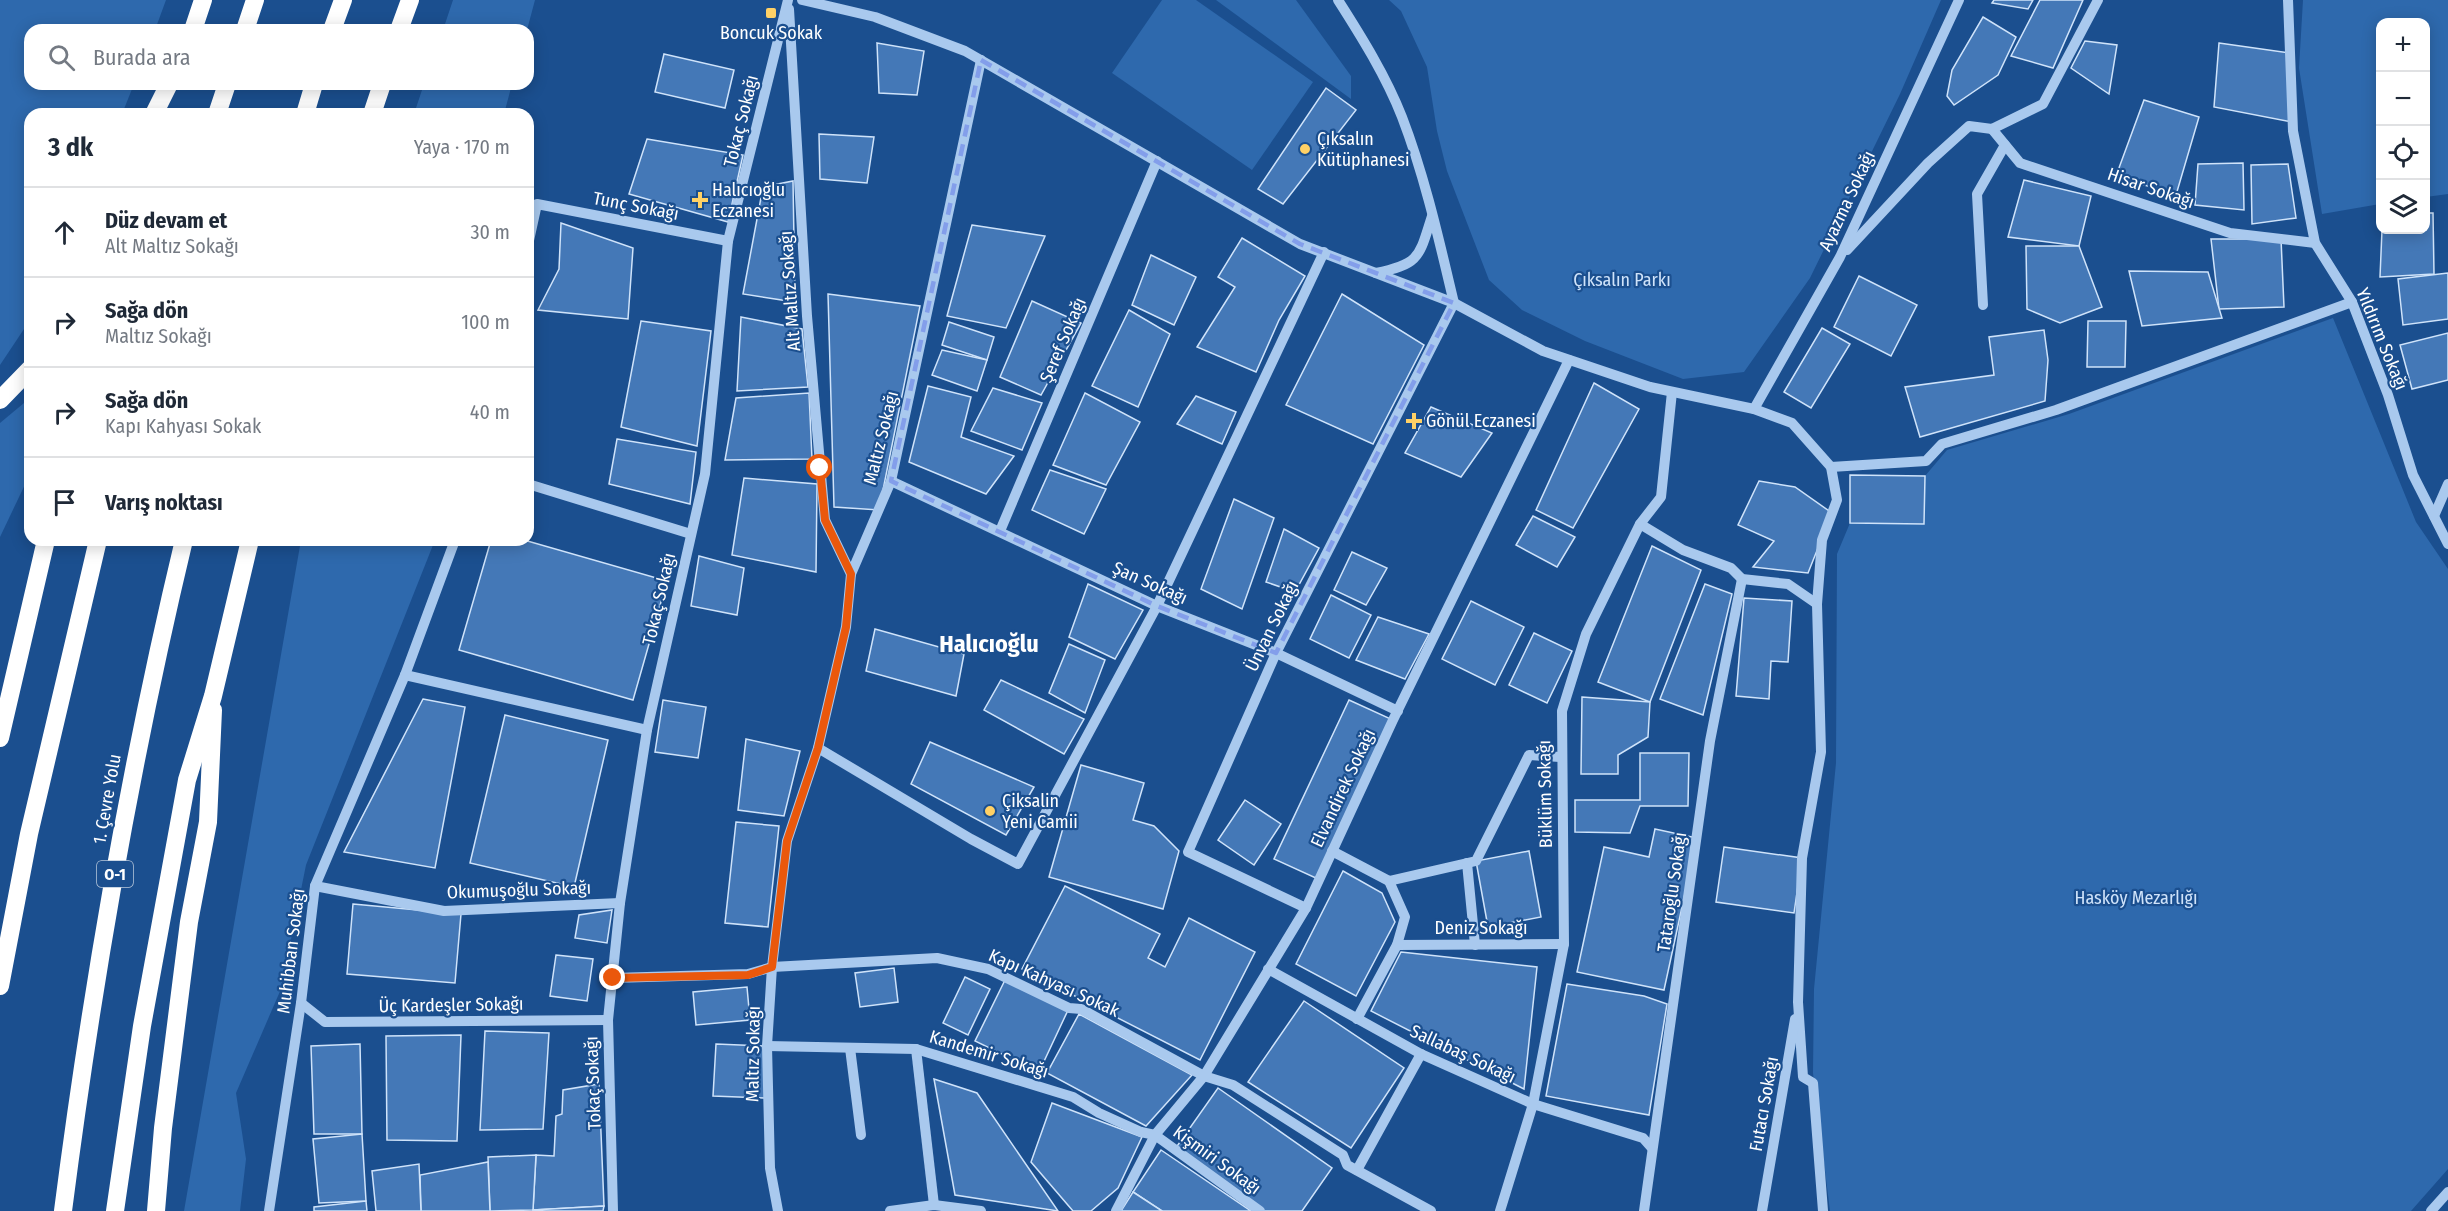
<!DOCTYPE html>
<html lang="tr">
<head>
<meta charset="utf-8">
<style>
	body { margin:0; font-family:"Fira Sans Condensed",sans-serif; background:#f6f6f7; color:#1f2937 }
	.controls { position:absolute; right:18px; top:18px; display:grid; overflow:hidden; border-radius:12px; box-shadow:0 3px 15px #0003 }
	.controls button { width:54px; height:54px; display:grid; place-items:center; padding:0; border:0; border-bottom:2px solid #e0e1e3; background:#fff; color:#1f2937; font:30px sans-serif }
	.stop { position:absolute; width:18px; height:18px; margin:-14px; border:4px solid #ea580c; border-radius:50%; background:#fff }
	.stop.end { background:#ea580c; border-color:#fff; box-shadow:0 2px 6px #0008 }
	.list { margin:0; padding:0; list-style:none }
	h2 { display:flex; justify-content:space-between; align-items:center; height:78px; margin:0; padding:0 24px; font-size:26px }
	h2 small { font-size:20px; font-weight:400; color:#747a83 }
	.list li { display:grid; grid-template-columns:39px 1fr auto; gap:18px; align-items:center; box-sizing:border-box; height:90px; padding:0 24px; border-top:2px solid #e0e1e3 }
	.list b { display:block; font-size:22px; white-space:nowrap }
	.list p { margin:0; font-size:20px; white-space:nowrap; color:#747a83 }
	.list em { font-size:20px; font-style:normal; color:#747a83 }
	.icon { flex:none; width:33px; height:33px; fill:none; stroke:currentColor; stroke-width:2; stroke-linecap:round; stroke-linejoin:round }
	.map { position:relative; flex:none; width:2448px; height:1211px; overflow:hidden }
	.search { position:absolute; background:#fff; box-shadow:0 3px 15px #0003; left:24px; top:24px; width:510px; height:66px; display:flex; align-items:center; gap:15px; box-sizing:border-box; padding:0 21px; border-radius:18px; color:#747a83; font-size:22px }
	.panel { position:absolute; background:#fff; box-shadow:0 3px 15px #0003; left:24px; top:108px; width:510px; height:438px; border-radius:18px }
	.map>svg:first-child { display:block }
	.green { fill:#2e69ad }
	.building { fill:#4478b7; stroke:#cfe3fa; stroke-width:1.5 }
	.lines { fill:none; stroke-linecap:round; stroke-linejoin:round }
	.minor { stroke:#a9c9ee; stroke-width:10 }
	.highway { stroke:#fff; stroke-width:18 }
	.route { stroke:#ea580c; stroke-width:8 }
	.marked { fill:none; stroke:#839eea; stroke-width:4.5; stroke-dasharray:12 8; stroke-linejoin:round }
	.poi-dot { fill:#ffd166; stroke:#1b4f8f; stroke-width:2 }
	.labels { text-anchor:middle; stroke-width:4.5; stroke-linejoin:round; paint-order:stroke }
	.shield { fill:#1b4f8f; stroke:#bbcadd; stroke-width:1.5 }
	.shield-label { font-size:16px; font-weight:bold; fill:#fff }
	.poi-label { font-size:18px; fill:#fff; stroke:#1b4f8f; text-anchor:start }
	.street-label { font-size:18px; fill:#fff; stroke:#1b4f8f }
	.park-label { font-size:18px; fill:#cfe3fa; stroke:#1b4f8f }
	.district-label { font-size:24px; font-weight:bold; fill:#fff; stroke:#1b4f8f }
</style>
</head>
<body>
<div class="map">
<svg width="2448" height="1211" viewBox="0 0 2448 1211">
	<rect width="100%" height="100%" fill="#1b4f8f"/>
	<g class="green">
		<path d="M0 0H166L155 30H30V84H134L122 114H30V320L0 365Z"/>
		<path d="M453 0H535L527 30H443Z"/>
		<path d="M1162 0H1196L1313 82 1252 170 1112 73Z"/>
		<path d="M1216 0H1296L1351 76V99Z"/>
		<path d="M1389 0H1941L1900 94 1810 278 1744 372 1683 379 1585 341 1522 310 1489 280 1447 171 1437 131 1427 67 1401 11Z"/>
		<path d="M2303 0H2448V194L2426 197V22H2380V204L2322 214 2299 68Z"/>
		<path d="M424 84H512L504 114H414Z"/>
		<path d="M2333 318 2416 522 2448 569V1169L2411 1211H1830L1813 1073 1814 989 1836 763 1837 554 1850 523 1924 524 1925 476 1947 450 2069 414Z"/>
		<path d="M30 398V474L0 537V423Z"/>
		<path d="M301 540H435L306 865 281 989 236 1093 246 1159 240 1211H184Z"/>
	</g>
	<g class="building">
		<path d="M1994 0H2033L2028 9 1992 3Z"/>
		<path d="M2040 0H2083L2053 68 2011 56Z"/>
		<path d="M1983 17 2016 37 1998 75 1954 105 1947 96 1952 70Z"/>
		<path d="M2085 41 2117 45 2109 94 2071 68Z"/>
		<path d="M877 43 924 51 917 95 879 93Z"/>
		<path d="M2219 43 2289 53 2292 122 2214 107Z"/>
		<path d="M664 54 734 70 725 108 655 92Z"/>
		<path d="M1326 88 1356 110 1283 204 1258 189Z"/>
		<path d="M2144 100 2199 117 2176 195 2116 176Z"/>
		<path d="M819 134 874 137 867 183 820 179Z"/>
		<path d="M647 139 743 155 728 222 629 194Z"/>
		<path d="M2243 163 2244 210 2195 205 2198 164Z"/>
		<path d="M2288 164 2296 218 2252 224 2251 165Z"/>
		<path d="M2024 180 2091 196 2079 246 2008 237Z"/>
		<path d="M793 181 795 302 743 294 763 187Z"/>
		<path d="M2426 213H2433L2434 274 2380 277 2382 230H2426Z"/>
		<path d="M561 223 633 248 628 319 538 310 559 269Z"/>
		<path d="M972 225 1045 236 1006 328 947 316Z"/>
		<path d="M1242 238 1305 276 1279 320 1256 372 1197 347 1235 287 1218 277Z"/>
		<path d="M2211 239H2281L2284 307 2219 309Z"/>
		<path d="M2026 246H2079L2102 307 2060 323 2027 309Z"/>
		<path d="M1151 255 1196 277 1174 325 1132 305Z"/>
		<path d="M2129 271 2208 272 2222 318 2142 326Z"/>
		<path d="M2448 273V319L2403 325 2398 279Z"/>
		<path d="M1859 276 1917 305 1891 356 1834 327Z"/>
		<path d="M828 294 920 306 879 510 834 507Z"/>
		<path d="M1342 294 1424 345 1373 444 1286 405Z"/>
		<path d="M1032 301 1081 323 1041 395 1000 377Z"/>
		<path d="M1129 310 1170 334 1138 407 1092 386Z"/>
		<path d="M741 317 802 329 808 387 737 391Z"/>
		<path d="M641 321 711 331 697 446 621 427Z"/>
		<path d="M2088 321H2126L2125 367H2087Z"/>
		<path d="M949 322 994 337 987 360 942 345Z"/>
		<path d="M1822 328 1850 344 1811 408 1784 392Z"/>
		<path d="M2044 330 2048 360 2045 401 1920 437 1905 387 1994 375 1989 337Z"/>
		<path d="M2448 333V380L2412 389 2400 345Z"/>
		<path d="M942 350 987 360 977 391 932 375Z"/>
		<path d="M1594 383 1639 409 1573 528 1536 510Z"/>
		<path d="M928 386 971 397 961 437 1014 456 986 494 909 462Z"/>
		<path d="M993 388 1042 403 1022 450 971 431Z"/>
		<path d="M809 393 812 459 725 460 736 398Z"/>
		<path d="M1085 393 1140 422 1106 485 1053 465Z"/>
		<path d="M1196 396 1236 412 1222 444 1177 424Z"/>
		<path d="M1431 407 1492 433 1461 477 1405 453Z"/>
		<path d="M617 439 696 452 690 504 609 484Z"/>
		<path d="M1050 470 1106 489 1084 534 1032 510Z"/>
		<path d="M1850 475 1925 476 1924 524 1850 523Z"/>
		<path d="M744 478 817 484 816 572 732 555Z"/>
		<path d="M1759 481 1795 487 1832 513 1808 573 1753 567 1774 541 1738 525Z"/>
		<path d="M1234 499 1274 518 1242 609 1201 589Z"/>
		<path d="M1533 516 1575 537 1557 567 1516 545Z"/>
		<path d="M1284 529 1319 548 1295 592 1266 582Z"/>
		<path d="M491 540H524L667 581 633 700 459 650Z"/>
		<path d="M1652 546 1701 570 1650 702 1598 682Z"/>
		<path d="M1352 552 1387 568 1366 605 1334 590Z"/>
		<path d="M699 556 744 568 737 615 691 606Z"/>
		<path d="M1088 584 1143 610 1115 659 1069 637Z"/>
		<path d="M1705 584 1732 594 1703 715 1660 699Z"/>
		<path d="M1331 595 1371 615 1349 658 1310 639Z"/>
		<path d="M1744 598 1792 601 1788 662 1771 661 1769 699 1736 696Z"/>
		<path d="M1471 601 1524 627 1495 685 1442 659Z"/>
		<path d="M1378 617 1429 634 1405 679 1356 660Z"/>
		<path d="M875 629 964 654 956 696 866 671Z"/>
		<path d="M1534 633 1572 651 1547 703 1509 685Z"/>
		<path d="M1069 644 1105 660 1085 713 1049 693Z"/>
		<path d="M1001 680 1084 719 1064 754 984 710Z"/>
		<path d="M1582 697 1650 702 1648 737 1618 755V774H1581Z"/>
		<path d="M423 699 465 707 435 868 344 852Z"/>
		<path d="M663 700 706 707 698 758 655 752Z"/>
		<path d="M1349 700 1393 720 1318 879 1274 859Z"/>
		<path d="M505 715 608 740 574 887 470 863Z"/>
		<path d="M746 739 800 751 784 816 738 810Z"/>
		<path d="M930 742 1034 787 1006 835 911 784Z"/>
		<path d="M1640 753H1689L1688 806H1640L1630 833 1575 832V800H1640Z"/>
		<path d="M1081 765 1144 783 1133 820 1154 826 1179 851 1163 909 1049 877Z"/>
		<path d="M1245 800 1281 824 1254 865 1218 840Z"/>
		<path d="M736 822 779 826 768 927 725 923Z"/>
		<path d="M1655 829 1697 838 1664 990 1577 972 1604 847 1649 857Z"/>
		<path d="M1724 847 1802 858 1794 913 1716 902Z"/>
		<path d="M1529 851 1541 917 1488 927 1476 861Z"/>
		<path d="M1343 871 1382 893 1395 922 1356 996 1296 964Z"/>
		<path d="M1065 886 1160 934 1148 958 1165 967 1189 918 1255 952 1200 1060 1022 969Z"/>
		<path d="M353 904 461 914 455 983 347 974Z"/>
		<path d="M612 910 607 943 575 938 579 915Z"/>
		<path d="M1401 952 1537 967 1524 1089 1371 1011Z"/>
		<path d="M556 955 593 959 587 1001 550 996Z"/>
		<path d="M894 968 898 1002 860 1007 855 973Z"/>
		<path d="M965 977 990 989 968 1035 943 1023Z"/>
		<path d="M1006 978 1069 1008 1039 1072 975 1041Z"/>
		<path d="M1567 984 1644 996 1667 1004 1649 1115 1546 1096Z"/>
		<path d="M747 987 750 1020 696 1025 693 992Z"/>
		<path d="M1304 1001 1404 1068 1351 1148 1248 1082Z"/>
		<path d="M1079 1014 1192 1075 1146 1126 1047 1073Z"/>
		<path d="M485 1031 549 1033 543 1129 480 1130Z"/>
		<path d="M461 1035 457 1141 387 1140 386 1036Z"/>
		<path d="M360 1044 362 1134H314L311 1046Z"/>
		<path d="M716 1044 767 1046 765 1098 713 1096Z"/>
		<path d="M934 1079 977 1093 1058 1211 955 1195Z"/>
		<path d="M599 1084 604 1206 533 1210 536 1155 554 1156 556 1116 562 1114 563 1090Z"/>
		<path d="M1218 1088 1332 1168 1302 1211H1264L1175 1149Z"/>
		<path d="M1052 1103 1142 1137 1118 1188 1091 1211H1073L1031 1162Z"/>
		<path d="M362 1134 366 1201 319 1203 313 1139Z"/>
		<path d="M1161 1150 1251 1211H1162L1133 1192Z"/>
		<path d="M536 1155 533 1210 490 1211 488 1157Z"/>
		<path d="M488 1162 490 1211H421L420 1175Z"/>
		<path d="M419 1164 421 1211H376L372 1171Z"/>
		<path d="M1133 1192 1162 1211H1121Z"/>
		<path d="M366 1201 367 1211H314V1207Z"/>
		<path d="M604 1206 603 1211H533V1210Z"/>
	</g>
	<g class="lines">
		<g class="minor">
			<path d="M802 0 875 17 965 51 1300 244 1454 303 1543 351 1650 387 1754 409 1792 423 1831 467 1837 500 1822 540 1817 604 1821 752 1802 858 1798 1002 1803 1077 1813 1083 1823 1211"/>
			<path d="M1338 0C1361 36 1386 76 1402 117 1425 177 1439 240 1454 303"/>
			<path d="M2288 0 2293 131 2315 243 2352 302 2388 395 2413 475 2448 544"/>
			<path d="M789 9 807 316 825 520 851 574"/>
			<path d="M1992 129 2020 163 2230 233 2315 243"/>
			<path d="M528 245 537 204 728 241"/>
			<path d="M1847 250 1928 163 1969 126 1992 129 2043 104 2098 0"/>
			<path d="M1376 273C1421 264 1419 256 1432 216"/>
			<path d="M1983 305 1977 194 2005 145"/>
			<path d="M1754 409 1840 257 1959 0"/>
			<path d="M1831 467 1926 461 1942 444 2056 410 2352 302"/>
			<path d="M891 481 1157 606 1276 653 1398 711"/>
			<path d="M528 484 691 534"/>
			<path d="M2434 516 2448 484"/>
			<path d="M1640 524 1683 550 1731 568 1742 579 1788 584 1817 604"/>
			<path d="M1000 531 1157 161"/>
			<path d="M405 675 647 730"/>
			<path d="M818 748 971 839 1018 864 1157 606 1324 252"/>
			<path d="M1332 851 1389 881 1476 861 1529 755 1560 757"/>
			<path d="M1467 863 1475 945"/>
			<path d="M315 886 444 911 620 903"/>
			<path d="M1306 908 1188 852 1276 653 1454 303"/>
			<path d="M1397 945 1564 944"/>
			<path d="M1268 969 1421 1054 1533 1104 1643 1138 1651 1147"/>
			<path d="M613 978 748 974 772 967 937 958 988 969 1069 1008 1081 1009 1204 1076 1233 1085 1343 1155 1347 1165 1431 1211"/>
			<path d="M301 1003 325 1022 608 1020"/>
			<path d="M1357 1019 1397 945 1405 917 1389 881"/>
			<path d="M767 1046 916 1049 1073 1097 1099 1113 1141 1132 1155 1135 1260 1211"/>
			<path d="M850 1048 861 1135"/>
			<path d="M916 1049 934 1205"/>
			<path d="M1357 1170 1421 1054"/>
			<path d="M269 1211 301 1003 315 886 405 675 455 540"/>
			<path d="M613 1211 608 1020 620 903 647 730 705 474 728 241 788 0"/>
			<path d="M778 1211 770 1168 767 1046 772 967 787 841 818 748 846 627 851 574 891 481 981 60"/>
			<path d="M890 1211 934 1205 981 1211"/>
			<path d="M1116 1211 1155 1135 1204 1076 1306 908 1393 720 1569 360"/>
			<path d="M1500 1211 1533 1104 1564 944 1562 711 1586 634 1640 524 1661 497 1672 392"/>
			<path d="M1644 1211 1710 741 1742 579"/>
			<path d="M1762 1211 1795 1019"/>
			<path d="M2431 1211 2448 1192"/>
		</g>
		<g class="highway">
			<path d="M193 30 203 0"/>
			<path d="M245 30 255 0"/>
			<path d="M332 30 343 0"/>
			<path d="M399 30 410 0"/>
			<path d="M154 114 169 84"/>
			<path d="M217 114 227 84"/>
			<path d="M305 114 314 84"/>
			<path d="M372 114 382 84"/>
			<path d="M0 400 30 369"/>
			<path d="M0 738 46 540"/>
			<path d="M0 986 29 834 98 540"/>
			<path d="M63 1211C92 986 131 761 184 540"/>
			<path d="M115 1211 142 1026 187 780 213 696 250 540"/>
			<path d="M156 1211 163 1128 189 922 208 822 213 710"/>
		</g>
	</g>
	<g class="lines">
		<path class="route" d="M613 978 748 975 772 967 787 841 818 748 846 627 851 574 825 520 820 468"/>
	</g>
	<path class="marked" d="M981 60 1300 244 1454 303 1276 653 1157 606 891 481Z"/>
	<g class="poi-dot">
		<rect x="765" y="7" width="12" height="12" rx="3"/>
		<circle cx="1305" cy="149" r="6"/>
		<path d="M697 191h6v6h6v6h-6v6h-6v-6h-6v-6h6z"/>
		<path d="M1411 412h6v6h6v6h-6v6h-6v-6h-6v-6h6z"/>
		<circle cx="990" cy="811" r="6"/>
	</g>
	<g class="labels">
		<rect class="shield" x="97" y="861" width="36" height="26" rx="4.5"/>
		<g class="shield-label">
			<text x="115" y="880">O-1</text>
		</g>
		<g class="poi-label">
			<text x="771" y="39" text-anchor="middle">Boncuk Sokak</text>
			<text x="1317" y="145">Çıksalın<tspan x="1317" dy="21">Kütüphanesi</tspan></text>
			<text x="712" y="196">Halıcıoğlu<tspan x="712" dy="21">Eczanesi</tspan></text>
			<text x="1426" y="427">Gönül Eczanesi</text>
			<text x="1002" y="807">Çiksalin<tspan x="1002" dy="21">Yeni Camii</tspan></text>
		</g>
		<g class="street-label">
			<text transform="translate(741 121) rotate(-76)" y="6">Tokaç Sokağı</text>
			<text transform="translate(2151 188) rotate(19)" y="6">Hisar Sokağı</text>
			<text transform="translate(1847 201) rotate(-65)" y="6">Ayazma Sokağı</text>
			<text transform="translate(636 206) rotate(11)" y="6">Tunç Sokağı</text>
			<text transform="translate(790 291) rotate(-94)" y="6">Alt Maltız Sokağı</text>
			<text transform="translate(2382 339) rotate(68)" y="6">Yıldırım Sokağı</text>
			<text transform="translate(1063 340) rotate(-67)" y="6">Şeref Sokağı</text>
			<text transform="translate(881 438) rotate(-76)" y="6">Maltız Sokağı</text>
			<text transform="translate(1150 583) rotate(24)" y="6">Şan Sokağı</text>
			<text transform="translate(659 599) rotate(-77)" y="6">Tokaç Sokağı</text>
			<text transform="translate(1272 626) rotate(-64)" y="6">Ünvan Sokağı</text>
			<text transform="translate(1343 788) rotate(-65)" y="6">Elvandirek Sokağı</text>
			<text transform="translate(1545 794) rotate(-91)" y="6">Büklüm Sokağı</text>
			<text transform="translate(107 799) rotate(-80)" y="6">1. Çevre Yolu</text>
			<text transform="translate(519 890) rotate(-2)" y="6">Okumuşoğlu Sokağı</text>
			<text transform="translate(1672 892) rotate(-82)" y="6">Tataroğlu Sokağı</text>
			<text x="1481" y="934">Deniz Sokağı</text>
			<text transform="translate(291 951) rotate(-83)" y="6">Muhibban Sokağı</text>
			<text transform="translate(1054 983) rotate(24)" y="6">Kapı Kahyası Sokak</text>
			<text transform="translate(451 1005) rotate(-1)" y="6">Üç Kardeşler Sokağı</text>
			<text transform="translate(753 1054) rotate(-89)" y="6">Maltız Sokağı</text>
			<text transform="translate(989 1054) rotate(17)" y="6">Kandemir Sokağı</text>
			<text transform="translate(1463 1054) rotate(25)" y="6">Sallabaş Sokağı</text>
			<text transform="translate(593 1083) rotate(-92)" y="6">Tokaç Sokağı</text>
			<text transform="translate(1764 1104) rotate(-80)" y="6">Futacı Sokağı</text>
			<text transform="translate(1217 1160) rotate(36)" y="6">Kişmiri Sokağı</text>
		</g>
		<g class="park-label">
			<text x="1622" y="286">Çıksalın Parkı</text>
			<text x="2136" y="904">Hasköy Mezarlığı</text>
		</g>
		<g class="district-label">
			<text x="989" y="652">Halıcıoğlu</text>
		</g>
	</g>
</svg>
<div class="controls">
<button>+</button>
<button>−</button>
<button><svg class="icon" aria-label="locate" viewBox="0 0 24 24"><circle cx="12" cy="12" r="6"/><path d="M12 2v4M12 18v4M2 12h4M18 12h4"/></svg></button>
<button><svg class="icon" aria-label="layers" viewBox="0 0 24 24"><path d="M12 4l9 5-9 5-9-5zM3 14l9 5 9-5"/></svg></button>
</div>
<div class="stop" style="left:820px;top:468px"></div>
<div class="stop end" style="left:613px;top:978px"></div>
<div class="search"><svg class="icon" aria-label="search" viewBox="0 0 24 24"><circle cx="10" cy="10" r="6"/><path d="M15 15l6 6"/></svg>Burada ara</div>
<section class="panel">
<h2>3 dk<small>Yaya · 170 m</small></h2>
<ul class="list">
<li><svg class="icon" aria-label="ahead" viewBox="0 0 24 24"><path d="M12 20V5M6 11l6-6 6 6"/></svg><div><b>Düz devam et</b><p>Alt Maltız Sokağı</p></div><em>30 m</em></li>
<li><svg class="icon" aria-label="right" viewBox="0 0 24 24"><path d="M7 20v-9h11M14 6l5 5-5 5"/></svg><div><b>Sağa dön</b><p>Maltız Sokağı</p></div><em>100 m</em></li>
<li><svg class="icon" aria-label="right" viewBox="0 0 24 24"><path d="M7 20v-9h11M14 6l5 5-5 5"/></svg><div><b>Sağa dön</b><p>Kapı Kahyası Sokak</p></div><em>40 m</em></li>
<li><svg class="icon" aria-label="arrive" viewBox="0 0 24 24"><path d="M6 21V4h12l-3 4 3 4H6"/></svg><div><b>Varış noktası</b></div></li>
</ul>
</section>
</div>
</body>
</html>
